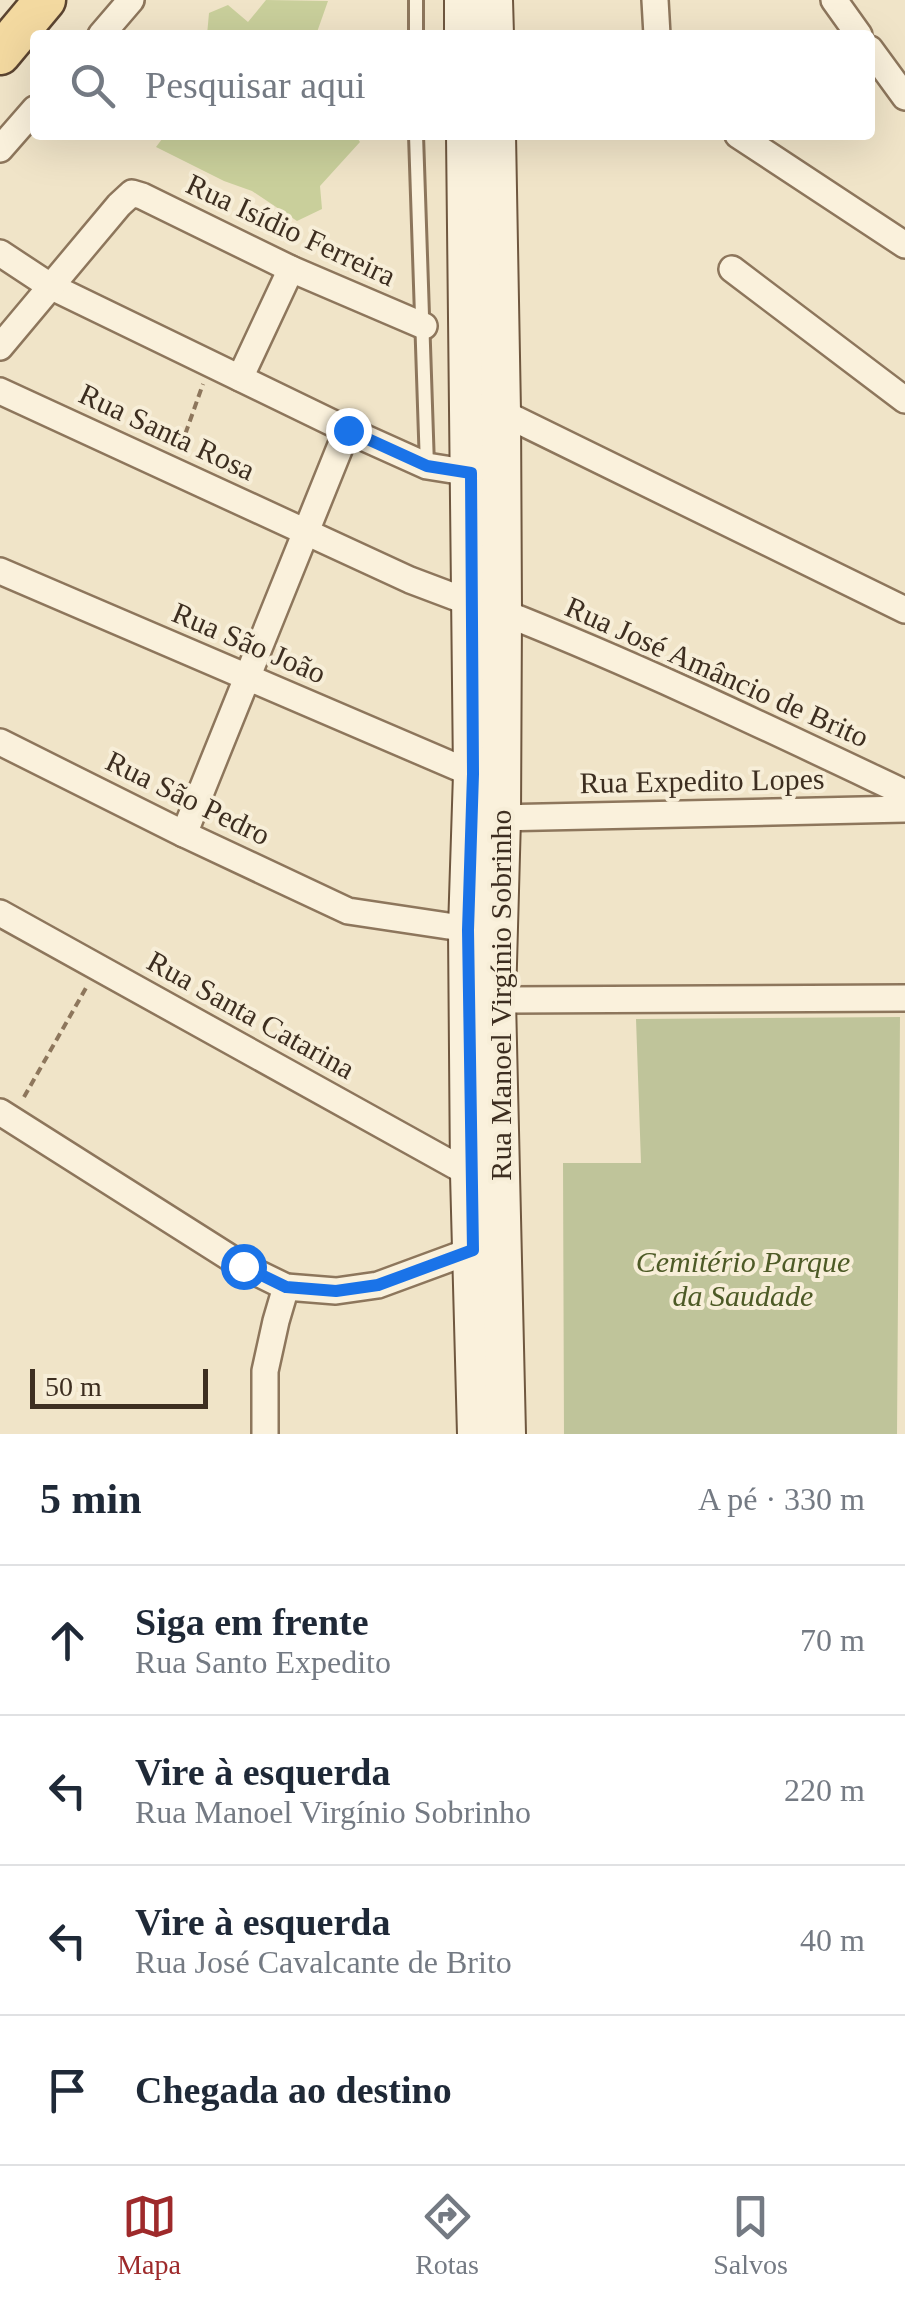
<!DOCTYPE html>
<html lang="pt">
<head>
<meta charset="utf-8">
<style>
	body { margin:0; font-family:Georgia,serif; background:#f6f6f7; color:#1f2937 }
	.scale { position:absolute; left:30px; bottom:25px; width:178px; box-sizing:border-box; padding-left:10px; border:5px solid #3d2e20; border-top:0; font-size:28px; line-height:35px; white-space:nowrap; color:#3d2e20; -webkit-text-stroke:8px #f7eed8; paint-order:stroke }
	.stop { position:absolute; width:30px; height:30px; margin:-22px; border:8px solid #1a73e8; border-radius:50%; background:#fff }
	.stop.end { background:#1a73e8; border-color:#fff; box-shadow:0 2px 10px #0008 }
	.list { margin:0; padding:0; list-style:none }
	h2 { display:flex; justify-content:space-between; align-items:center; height:130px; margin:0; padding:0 40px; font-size:42px }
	h2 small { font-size:32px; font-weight:400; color:#747a83 }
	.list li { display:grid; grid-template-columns:65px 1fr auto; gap:30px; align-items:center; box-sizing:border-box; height:150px; padding:0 40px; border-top:2px solid #e0e1e3 }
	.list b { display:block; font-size:38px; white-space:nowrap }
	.list p { margin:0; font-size:32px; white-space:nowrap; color:#747a83 }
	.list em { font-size:32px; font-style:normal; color:#747a83 }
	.icon { flex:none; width:55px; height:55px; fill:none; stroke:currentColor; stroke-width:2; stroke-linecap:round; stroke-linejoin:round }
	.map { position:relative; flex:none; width:905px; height:1434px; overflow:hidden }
	.search { position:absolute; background:#fff; box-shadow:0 10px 40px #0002; left:30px; right:30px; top:30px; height:110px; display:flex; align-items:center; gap:25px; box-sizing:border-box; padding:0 35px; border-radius:10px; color:#747a83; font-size:38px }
	.sheet { height:730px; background:#fff }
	nav { display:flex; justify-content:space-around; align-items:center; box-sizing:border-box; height:140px; border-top:2px solid #e0e1e3; background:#fff; font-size:28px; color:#747a83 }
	nav a { display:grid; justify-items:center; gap:5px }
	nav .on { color:#9e2a2b }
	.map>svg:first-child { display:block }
	.green { fill:#c9cf9b }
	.cemetery { fill:#bfc49a }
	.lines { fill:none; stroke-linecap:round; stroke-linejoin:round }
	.service-casing { stroke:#8d765c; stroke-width:18 }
	.minor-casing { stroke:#8d765c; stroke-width:30 }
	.secondary-casing { stroke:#6f573f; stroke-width:42 }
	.primary-casing { stroke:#5b4430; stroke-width:45 }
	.path { stroke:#8d765c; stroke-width:4; stroke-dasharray:8 5; stroke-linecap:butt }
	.service { stroke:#faf1dc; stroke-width:12 }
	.minor { stroke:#faf1dc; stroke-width:25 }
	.secondary { stroke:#faf1dc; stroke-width:38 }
	.primary { stroke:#f3d9a0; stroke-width:40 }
	.route { stroke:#1a73e8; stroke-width:12 }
	.labels { text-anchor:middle; stroke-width:8; stroke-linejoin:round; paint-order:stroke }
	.street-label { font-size:30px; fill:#3d2e20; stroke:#f7eed8 }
	.park-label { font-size:30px; font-style:italic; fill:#4d5a26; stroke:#f7eed8 }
</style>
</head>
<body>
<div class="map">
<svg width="905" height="1434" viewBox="0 0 905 1434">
	<rect width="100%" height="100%" fill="#f0e4c8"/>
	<g class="green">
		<path d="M266 0 328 1 316 35H207L209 13 228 5 248 22Z"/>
		<path d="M165 135H355L360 142 320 186 322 209 297 221 252 191 224 181 156 147Z"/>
	</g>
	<path class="cemetery" d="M900 1017 897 1434H564L563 1163H641L636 1019Z"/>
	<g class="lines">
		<defs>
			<g id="service">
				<path d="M416 35V0"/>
				<path d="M416 135 427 466"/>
			</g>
			<g id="minor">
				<path d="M655 0 657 35"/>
				<path d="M834 0 859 35"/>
				<path d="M101 35 131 0"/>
				<path d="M870 49 905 97"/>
				<path d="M738 135 905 245"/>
				<path d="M0 149 35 109"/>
				<path d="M0 253 50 286 347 430 427 466 471 473"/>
				<path d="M732 269 905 400"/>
				<path d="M0 347 119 205 132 193 142 196 291 269 424 326"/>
				<path d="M240 378 291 269"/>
				<path d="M0 391 410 580 471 603"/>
				<path d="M501 412 905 610"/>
				<path d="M0 571 473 774"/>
				<path d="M502 612C639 666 772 730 905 793"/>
				<path d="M0 742 184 834 348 911 468 929"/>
				<path d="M501 818 905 809"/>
				<path d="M184 834 347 430"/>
				<path d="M0 913 470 1174"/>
				<path d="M496 1000 905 998"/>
				<path d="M0 1112 243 1266 286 1287 336 1291 378 1285 473 1250"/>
				<path d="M265 1434V1371L276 1321 286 1287"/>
			</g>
			<g id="secondary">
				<path d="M464 0V35"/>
				<path d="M493 0 494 35"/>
				<path d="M466 135 473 774 468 929 470 1174 477 1434"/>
				<path d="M496 135 501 412 502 612 501 818 496 1000 506 1434"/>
			</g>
			<path id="primary" d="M0 54 45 0"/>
		</defs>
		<use href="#service" class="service-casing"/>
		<use href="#minor" class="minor-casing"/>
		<use href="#secondary" class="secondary-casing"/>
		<use href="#primary" class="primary-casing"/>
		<g class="path">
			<path d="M181 446 203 384"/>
			<path d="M24 1097 86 988"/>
		</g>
		<use href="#service" class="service"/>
		<use href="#minor" class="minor"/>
		<use href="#secondary" class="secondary"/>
		<use href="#primary" class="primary"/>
	</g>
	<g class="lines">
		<path class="route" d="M243 1266 286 1287 336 1291 378 1285 473 1250 468 930 473 774 471 473 427 466 348 430"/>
	</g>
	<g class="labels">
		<g class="street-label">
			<text transform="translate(291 230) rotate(25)" y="10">Rua Isídio Ferreira</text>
			<text transform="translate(167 432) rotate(25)" y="10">Rua Santa Rosa</text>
			<text transform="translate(249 643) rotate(23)" y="10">Rua São João</text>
			<text transform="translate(717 672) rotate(24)" y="10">Rua José Amâncio de Brito</text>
			<text transform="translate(702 781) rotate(-1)" y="10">Rua Expedito Lopes</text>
			<text transform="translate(188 798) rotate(26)" y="10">Rua São Pedro</text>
			<text transform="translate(501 995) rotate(-90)" y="10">Rua Manoel Virgínio Sobrinho</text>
			<text transform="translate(251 1015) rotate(29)" y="10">Rua Santa Catarina</text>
		</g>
		<g class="park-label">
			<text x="743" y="1272">Cemitério Parque<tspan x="743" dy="34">da Saudade</tspan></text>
		</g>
	</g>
</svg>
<div class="scale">50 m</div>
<div class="stop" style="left:243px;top:1266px"></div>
<div class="stop end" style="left:348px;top:430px"></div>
<div class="search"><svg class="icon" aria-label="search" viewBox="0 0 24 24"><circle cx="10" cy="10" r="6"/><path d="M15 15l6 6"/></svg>Pesquisar aqui</div>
</div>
<section class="sheet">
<h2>5 min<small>A pé · 330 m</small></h2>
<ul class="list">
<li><svg class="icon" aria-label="ahead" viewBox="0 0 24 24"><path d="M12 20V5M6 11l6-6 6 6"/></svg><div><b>Siga em frente</b><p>Rua Santo Expedito</p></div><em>70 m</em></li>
<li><svg class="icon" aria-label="left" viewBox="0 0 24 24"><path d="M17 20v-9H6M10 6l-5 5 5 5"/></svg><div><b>Vire à esquerda</b><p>Rua Manoel Virgínio Sobrinho</p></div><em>220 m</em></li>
<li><svg class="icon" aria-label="left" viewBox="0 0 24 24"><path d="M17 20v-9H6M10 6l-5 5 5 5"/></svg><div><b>Vire à esquerda</b><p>Rua José Cavalcante de Brito</p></div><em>40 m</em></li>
<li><svg class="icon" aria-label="arrive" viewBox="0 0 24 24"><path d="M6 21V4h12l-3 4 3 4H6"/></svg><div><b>Chegada ao destino</b></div></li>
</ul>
</section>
<nav>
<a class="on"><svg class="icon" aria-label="map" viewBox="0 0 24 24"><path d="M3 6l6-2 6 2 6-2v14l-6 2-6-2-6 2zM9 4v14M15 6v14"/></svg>Mapa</a>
<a><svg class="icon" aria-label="directions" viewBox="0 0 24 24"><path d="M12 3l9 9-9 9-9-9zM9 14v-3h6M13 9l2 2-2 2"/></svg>Rotas</a>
<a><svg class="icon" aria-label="saved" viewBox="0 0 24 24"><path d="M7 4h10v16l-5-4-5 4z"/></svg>Salvos</a>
</nav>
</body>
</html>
